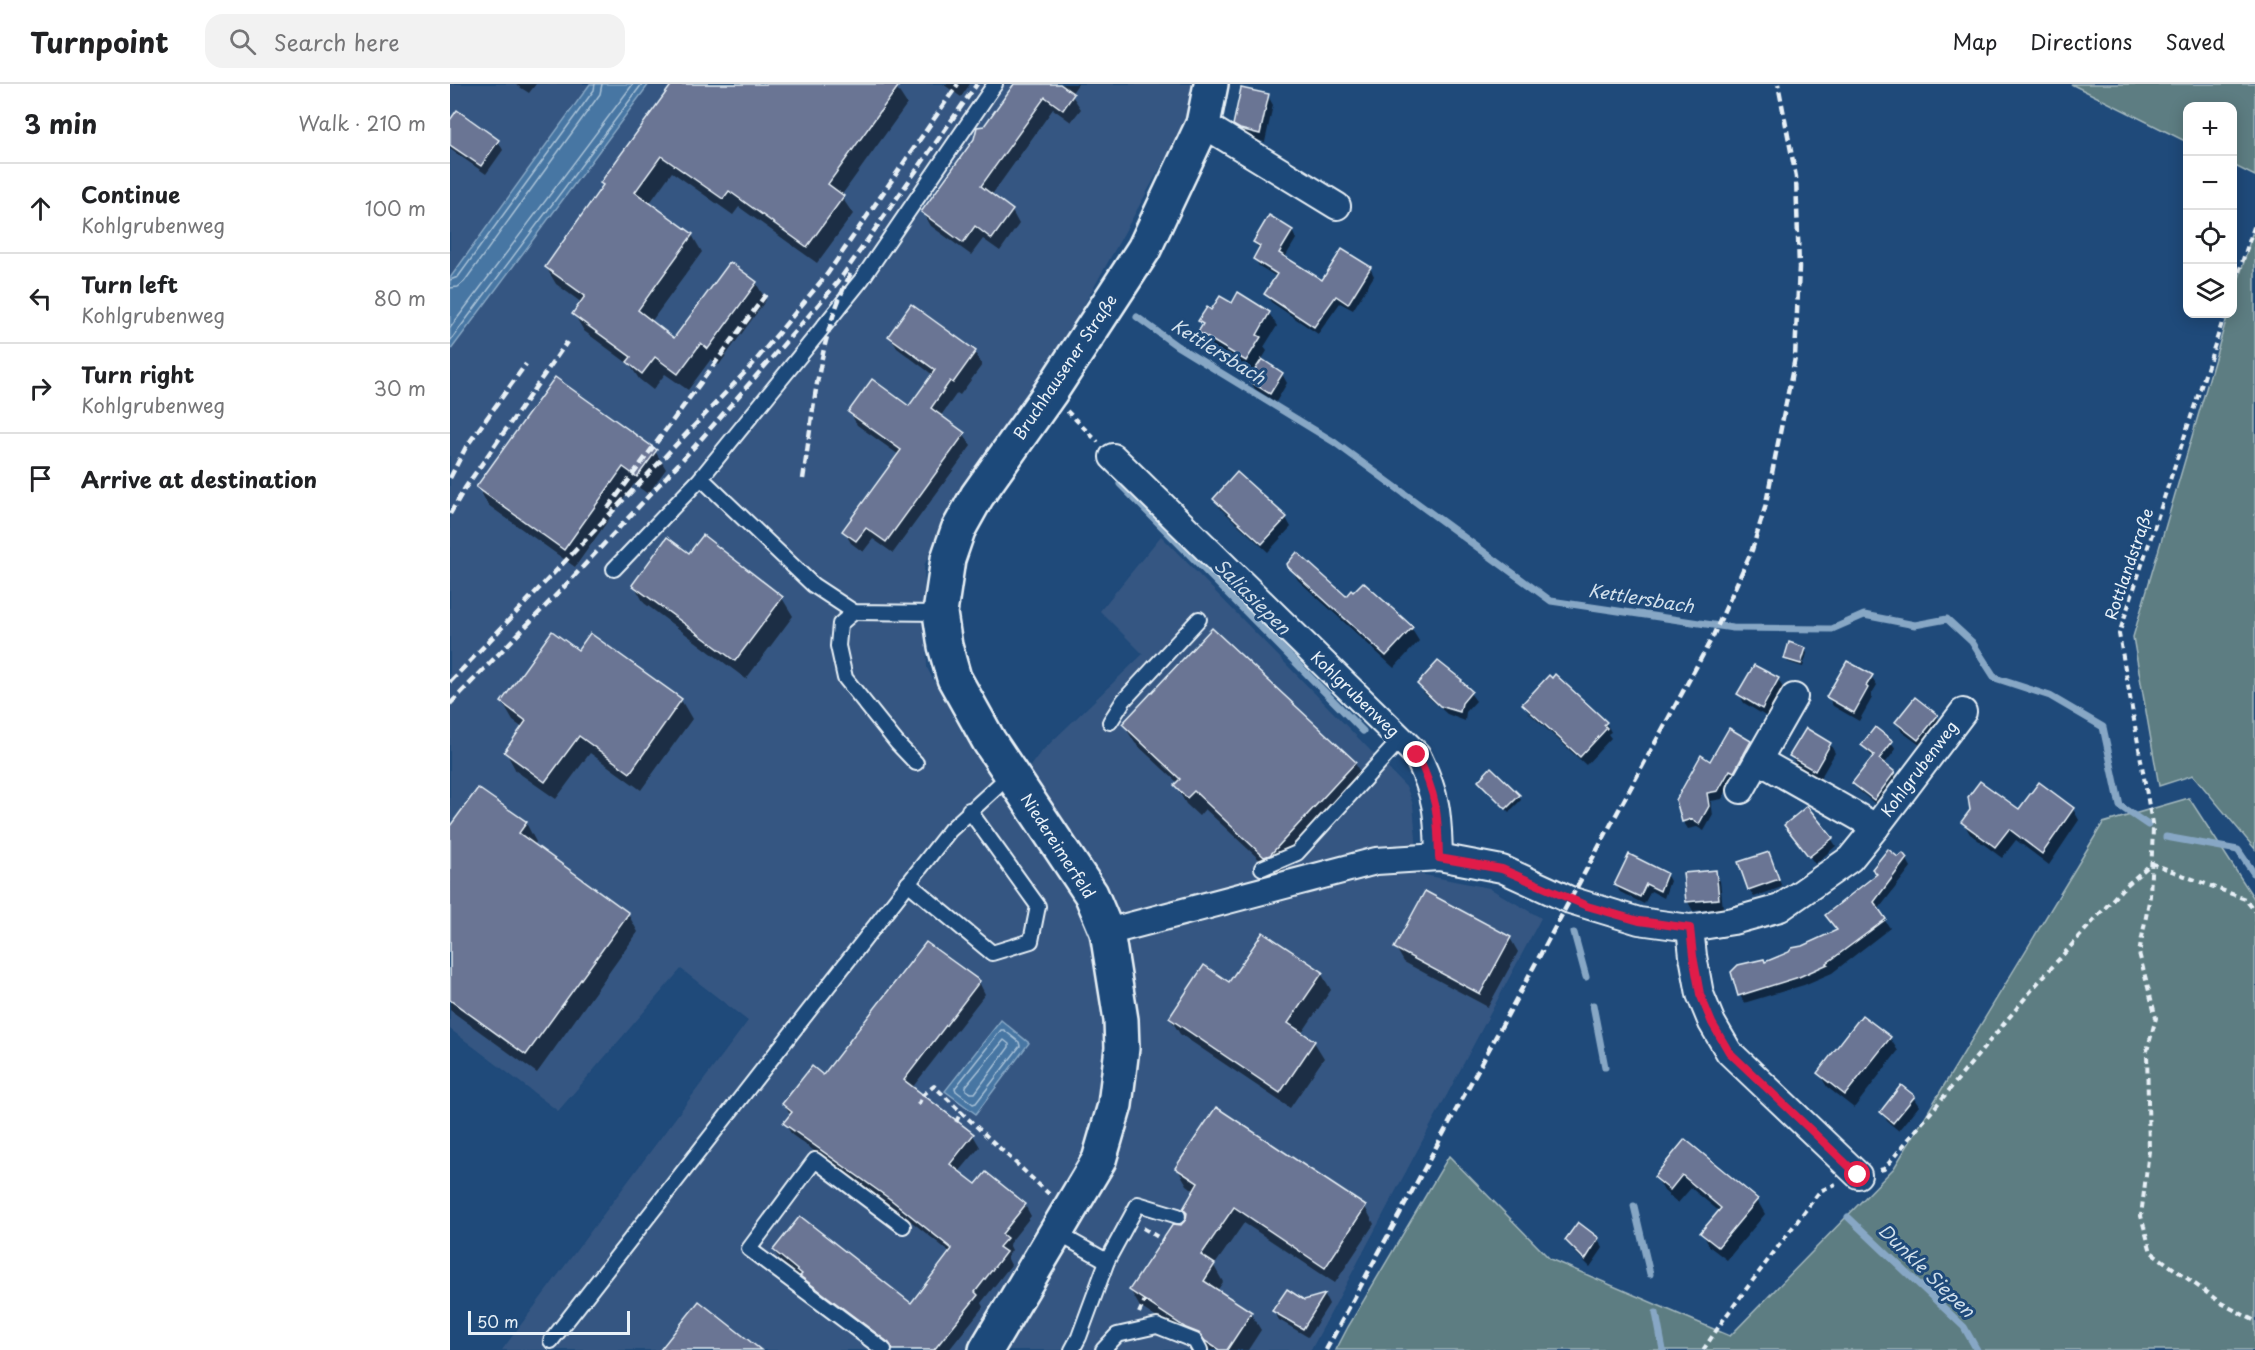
<!DOCTYPE html>
<html lang="en">
<head>
<meta charset="utf-8">
<style>
	body { margin:0; font-family:"Playpen Sans",sans-serif; background:#f2f2f2; color:#202124 }
	.controls { position:absolute; right:18px; top:18px; display:grid; overflow:hidden; border-radius:12px; box-shadow:0 3px 15px #0003 }
	.controls button { width:54px; height:54px; display:grid; place-items:center; padding:0; border:0; border-bottom:2px solid #e0e0e0; background:#fff; color:#202124; font:30px sans-serif }
	.scale { position:absolute; left:18px; bottom:15px; width:162px; box-sizing:border-box; padding-left:6px; border:3px solid #e8f1f8; border-top:0; font-size:16px; line-height:21px; white-space:nowrap; color:#e8f1f8; -webkit-text-stroke:4px #1f4a7a; paint-order:stroke }
	.stop { position:absolute; width:18px; height:18px; margin:-14px; border:4px solid #e11d48; border-radius:50%; background:#fff }
	.stop.end { background:#e11d48; border-color:#fff; box-shadow:0 2px 6px #0008 }
	.list { margin:0; padding:0; list-style:none }
	h2 { display:flex; justify-content:space-between; align-items:center; height:78px; margin:0; padding:0 24px; font-size:26px }
	h2 small { font-size:20px; font-weight:400; color:#757577 }
	.list li { display:grid; grid-template-columns:39px 1fr auto; gap:18px; align-items:center; box-sizing:border-box; height:90px; padding:0 24px; border-top:2px solid #e0e0e0 }
	.list b { display:block; font-size:22px; white-space:nowrap }
	.list p { margin:0; font-size:20px; white-space:nowrap; color:#757577 }
	.list em { font-size:20px; font-style:normal; color:#757577 }
	.icon { flex:none; width:33px; height:33px; fill:none; stroke:currentColor; stroke-width:2; stroke-linecap:round; stroke-linejoin:round }
	.map { position:relative; flex:none; width:1805px; height:1266px; overflow:hidden }
	header { display:flex; align-items:center; gap:36px; box-sizing:border-box; height:84px; padding:0 30px; background:#fff; border-bottom:2px solid #e0e0e0 }
	header strong { font-size:28px }
	nav { display:flex; gap:33px; margin-inline-start:auto; font-size:21px }
	.search { width:420px; height:54px; background:#f2f2f2; display:flex; align-items:center; gap:15px; box-sizing:border-box; padding:0 21px; border-radius:18px; color:#757577; font-size:22px }
	main { display:flex }
	aside { flex:1; background:#fff }
	.map>svg:first-child { display:block }
	.built { fill:#365782 }
	.green { fill:#5d7d82; stroke:#a2b7bd; stroke-width:1.5 }
	.water { fill:#4676a3; stroke:#87a7c5; stroke-width:1.5 }
	.shadow { fill:#0007 }
	.lines { fill:none; stroke-linecap:round; stroke-linejoin:round }
	.shore { stroke:#a7c0d6; stroke-width:1.5 }
	.stream { stroke:#87a7c5; stroke-width:7 }
	.building { fill:#6b7594; stroke:#e8f1f8; stroke-width:1.5 }
	.lane-casing { stroke:#e8f1f8; stroke-width:18 }
	.street-casing { stroke:#e8f1f8; stroke-width:30 }
	.secondary-casing { stroke:#e8f1f8; stroke-width:38 }
	.path { stroke:#e8f1f8; stroke-width:4; stroke-dasharray:6 4.5; stroke-linecap:butt }
	.lane { stroke:#1f4a7a; stroke-width:14 }
	.street { stroke:#1f4a7a; stroke-width:26 }
	.secondary { stroke:#1f4a7a; stroke-width:33 }
	.rail { stroke:#e8f1f8; stroke-width:4.5; stroke-dasharray:9 4.5; stroke-linecap:butt }
	.route { stroke:#e11d48; stroke-width:8 }
	.labels { text-anchor:middle; stroke-width:6; stroke-linejoin:round; paint-order:stroke }
	.street-label { font-size:16px; fill:#e8f1f8; stroke:#1f4a7a }
	.water-label { font-size:18px; font-style:italic; fill:#d0dfeb; stroke:#1f4a7a }
</style>
</head>
<body>
<header>
<strong>Turnpoint</strong>
<div class="search"><svg class="icon" aria-label="search" viewBox="0 0 24 24"><circle cx="10" cy="10" r="6"/><path d="M15 15l6 6"/></svg>Search here</div>
<nav><a>Map</a><a>Directions</a><a>Saved</a></nav>
</header>
<main>
<aside>
<h2>3 min<small>Walk · 210 m</small></h2>
<ul class="list">
<li><svg class="icon" aria-label="ahead" viewBox="0 0 24 24"><path d="M12 20V5M6 11l6-6 6 6"/></svg><div><b>Continue</b><p>Kohlgrubenweg</p></div><em>100 m</em></li>
<li><svg class="icon" aria-label="left" viewBox="0 0 24 24"><path d="M17 20v-9H6M10 6l-5 5 5 5"/></svg><div><b>Turn left</b><p>Kohlgrubenweg</p></div><em>80 m</em></li>
<li><svg class="icon" aria-label="right" viewBox="0 0 24 24"><path d="M7 20v-9h11M14 6l5 5-5 5"/></svg><div><b>Turn right</b><p>Kohlgrubenweg</p></div><em>30 m</em></li>
<li><svg class="icon" aria-label="arrive" viewBox="0 0 24 24"><path d="M6 21V4h12l-3 4 3 4H6"/></svg><div><b>Arrive at destination</b></div></li>
</ul>
</aside>
<div class="map">
<svg width="1805" height="1266" viewBox="0 0 1805 1266">
	<rect width="100%" height="100%" fill="#1f4a7a"/>
	<filter id="ink" filterUnits="userSpaceOnUse"><feTurbulence type="fractalNoise" baseFrequency=".0167" numOctaves="2"/><feDisplacementMap in="SourceGraphic" scale="12" xChannelSelector="R" yChannelSelector="G"/><feConvolveMatrix kernelMatrix="1 2 1 2 8 2 1 2 1" color-interpolation-filters="sRGB"/></filter>
	<g filter="url(#ink)">
		<path class="built" d="M0 0H748L743 25 589 302 528 385 474 481 477 584 511 647 556 714 590 669 693 570 650 527 711 452 957 704 963 721 969 790 1039 804 1091 834 861 1266H52L298 937 231 885 108 1027 0 945Z"/>
		<g class="green">
			<path d="M1621 0H1805V92L1783 81 1782 22H1738L1737 58Z"/>
			<path d="M1802 150 1805 151V765L1743 691 1709 702 1683 553 1778 230H1782L1783 215Z"/>
			<path d="M1739 714 1805 816V1266H886L898 1243 999 1072 1100 1175 1280 1252 1444 1084 1653 739Z"/>
		</g>
		<g class="water">
			<path d="M140 0H199L0 267V194Z"/>
			<path d="M551 936 579 959 526 1030 495 1007Z"/>
		</g>
		<g class="shadow">
			<path d="M65 0H86L79 9Z"/>
			<path d="M223 0H444L457 20 391 112 403 130 367 179 289 123 283 131 222 88 199 120 242 151 252 168 201 238 225 256 306 199 316 216 269 281 261 275 238 306 215 290 203 306 189 295 180 281 134 247 124 230 132 219 106 200 96 183Z"/>
			<path d="M493 0H520L511 13Z"/>
			<path d="M566 0H628L621 10 631 25 621 38 603 25 541 112 562 127 569 140 550 167 533 155 521 171 481 142 473 128Z"/>
			<path d="M818 12 823 21 815 58 796 54 790 50 784 40Z"/>
			<path d="M8 28 48 57 53 66 36 90 0 65V39Z"/>
			<path d="M842 147 846 155 834 175 873 198 920 184 924 192 903 226 890 219 868 250 821 218 816 210 827 193 809 182 805 175 809 165 804 158Z"/>
			<path d="M782 221 819 229 827 242 814 263 817 267 811 277 832 290 837 299 826 318 805 305 800 296 804 290 757 261 750 248 753 242 750 237 762 228Z"/>
			<path d="M462 222 525 268 532 281 510 311 507 309 490 333 514 350 521 362 443 469 423 455 413 468 401 459 394 447 449 371 407 341 400 328 459 324 483 291 447 264 440 252Z"/>
			<path d="M205 367 216 385 198 410 184 400 125 483 38 421 28 403Z"/>
			<path d="M764 415 836 434 841 443 818 468 770 424Z"/>
			<path d="M253 453 332 514 343 532 296 595 194 519 184 501 240 471Z"/>
			<path d="M838 480 896 514 961 544 969 557 944 584 848 496Z"/>
			<path d="M141 551 231 616 242 635 191 706 140 669 106 715 66 687 56 668 73 644 63 637 52 618 128 568Z"/>
			<path d="M1355 565 1357 569 1353 583 1338 578 1336 574Z"/>
			<path d="M988 579 1011 597 1026 617 1016 628 1015 637 997 630 974 609 969 601Z"/>
			<path d="M1304 583 1328 595 1333 604 1317 633 1294 619 1289 610Z"/>
			<path d="M1421 592 1427 601 1421 611 1422 614 1409 637 1383 622 1378 613Z"/>
			<path d="M1074 620 1156 639 1161 648 1158 650 1161 654 1136 681 1079 629Z"/>
			<path d="M1487 632 1492 641 1474 664 1452 648 1447 639Z"/>
			<path d="M674 641 905 679 915 698 830 789 826 791 755 725 749 732 736 720 726 702 728 699 685 659Z"/>
			<path d="M1300 658 1305 666 1284 693 1272 715 1261 717 1263 731 1254 747 1247 743 1238 745 1233 737 1261 679Z"/>
			<path d="M1441 658 1446 665 1434 681 1444 689 1448 696 1428 722 1408 706 1404 699 1423 674 1413 661Z"/>
			<path d="M1380 660 1385 669 1370 695 1346 681 1341 672Z"/>
			<path d="M1030 697 1069 712 1071 716 1059 728Z"/>
			<path d="M1623 725 1629 736 1599 781 1566 756 1552 774 1520 750 1513 738 1522 727 1569 728Z"/>
			<path d="M76 739 86 758 84 762 178 830 188 848 87 989 0 926V745Z"/>
			<path d="M1336 741 1381 754 1386 762 1365 780Z"/>
			<path d="M1318 769 1332 803 1304 813 1299 805Z"/>
			<path d="M1456 774 1461 783 1428 826 1440 844 1382 889 1354 901 1294 919 1290 911 1315 880 1388 847 1427 792 1424 785 1448 775Z"/>
			<path d="M1265 788 1270 797 1273 824 1243 827 1238 818Z"/>
			<path d="M1216 790 1220 797 1214 814 1201 807 1194 820 1170 808 1166 801Z"/>
			<path d="M1060 854 1068 868 1038 923 954 878 946 864Z"/>
			<path d="M871 889 881 906 852 949 864 958 874 974 840 1024 730 950 720 934 779 900Z"/>
			<path d="M529 898 535 910 462 1004 523 1051 530 1063 509 1088 527 1103 575 1121 581 1132 559 1160 562 1166 557 1173 561 1181 531 1219 533 1223 499 1266H442L359 1204 355 1197 331 1178 324 1167 462 1222 501 1169 448 1127 342 1051 335 1039 341 1032 334 1021 374 993Z"/>
			<path d="M1440 954 1448 967 1404 1024 1377 1003 1369 989Z"/>
			<path d="M1463 1013 1469 1022 1449 1047 1437 1037 1432 1028Z"/>
			<path d="M1235 1057 1307 1116 1315 1130 1277 1176 1260 1163 1252 1149 1270 1128 1241 1104 1228 1119 1214 1107 1206 1093Z"/>
			<path d="M727 1084 915 1123 924 1140 885 1199 794 1139 764 1182 773 1198 767 1207 801 1230 811 1246 798 1266H760L747 1260 690 1223 680 1206 738 1136V1131L734 1125 745 1107 737 1101Z"/>
			<path d="M1148 1155 1153 1164 1140 1183 1122 1165 1116 1156Z"/>
			<path d="M875 1212 879 1220 858 1253 829 1236 824 1227Z"/>
		</g>
		<g class="lines">
			<g class="shore">
				<path d="M0 196 8 193 144 6 145 0"/>
				<path d="M0 204 8 203 14 198 150 10 152 0"/>
				<path d="M0 244 183 0"/>
				<path d="M0 257 192 0"/>
				<path d="M551 946H554L569 958 570 962 526 1019 523 1020 506 1007 505 1004Z"/>
				<path d="M554 956 559 960V963L525 1009H521L516 1006V1002Z"/>
			</g>
			<g class="stream">
				<path d="M687 233 727 262 884 358 1101 517 1283 544 1382 545 1414 531 1465 541 1497 535 1522 558 1545 594 1600 612 1653 643 1670 722 1698 741"/>
				<path d="M670 400 913 647"/>
				<path d="M1716 753 1788 766 1805 791"/>
				<path d="M1124 849 1136 893"/>
				<path d="M1143 921 1155 983"/>
				<path d="M1184 1122 1200 1190"/>
				<path d="M1398 1133 1514 1243 1527 1266"/>
				<path d="M1206 1229 1213 1266"/>
			</g>
		</g>
		<g class="building">
			<path d="M222 0H450L378 100 394 112 357 163 279 107 273 115 211 72 185 108 243 150 188 226 224 254 280 178 307 198 258 265 251 259 228 290 205 273 192 290 177 278 181 273 122 230 135 212 95 183 153 101 150 99Z"/>
			<path d="M564 0H610L624 10 613 26 595 13 531 102 563 126 542 155 525 142 513 159 471 128 524 55 527 43 534 42Z"/>
			<path d="M791 4 819 10 810 50 790 45 783 41Z"/>
			<path d="M7 26 49 56 31 82 0 61V36Z"/>
			<path d="M819 131 843 146 829 169 872 196 892 165 921 183 898 220 886 212 864 243 814 210 827 190 803 175 810 162 803 158Z"/>
			<path d="M788 208 820 228 807 251 811 253 796 277 748 248 753 240 748 237 757 223 761 226 770 212 782 219Z"/>
			<path d="M461 220 526 267 503 299 500 297 481 324 515 349 436 458 416 444 406 457 392 447 451 366 398 328 422 295 459 322 485 286 438 252Z"/>
			<path d="M812 275 833 289 820 310 798 296Z"/>
			<path d="M105 293 207 366 187 393 173 383 114 466 26 403Z"/>
			<path d="M787 388 837 433 812 460 763 415Z"/>
			<path d="M253 451 333 513 285 577 182 501 217 453 239 469Z"/>
			<path d="M847 468 896 512 901 506 903 508 913 498 963 543 936 572 838 483 837 480Z"/>
			<path d="M762 544 906 678 820 771 814 773 744 707 737 714 724 701 730 695 672 640Z"/>
			<path d="M102 547 128 566 140 549 232 615 180 689 129 652 95 698 54 668 76 637 51 618Z"/>
			<path d="M1339 558 1356 564 1351 580 1334 575Z"/>
			<path d="M988 577 1012 596 1011 597 1022 607 1012 619 1010 628 990 622 967 600Z"/>
			<path d="M1397 577 1423 591 1416 602 1418 604 1404 629 1376 613Z"/>
			<path d="M1304 581 1329 594 1312 625 1287 610Z"/>
			<path d="M1105 590 1157 638 1154 641 1157 644 1130 673 1072 620 1099 591 1102 594Z"/>
			<path d="M1465 613 1488 631 1468 656 1445 638Z"/>
			<path d="M1425 643 1443 657 1429 675 1445 688 1424 716 1402 699 1424 671 1411 661Z"/>
			<path d="M1279 644 1301 657 1284 688 1280 686 1268 707 1257 709 1259 722 1249 740 1241 735 1232 738 1226 716 1251 671 1260 677Z"/>
			<path d="M1356 644 1381 659 1365 687 1339 672Z"/>
			<path d="M1041 683 1070 711 1056 725 1028 697Z"/>
			<path d="M1530 697 1569 725 1589 698 1624 724 1592 770 1559 745 1545 763 1511 738 1520 726 1518 713Z"/>
			<path d="M28 704 77 738 69 749 179 829 76 971 0 916V742Z"/>
			<path d="M1357 722 1383 754 1359 773 1334 741Z"/>
			<path d="M1438 765 1448 773 1453 769 1457 774 1424 818 1436 835 1377 879 1378 880 1349 893 1288 912 1281 888 1288 881 1314 875 1315 878 1339 868 1342 864 1352 862 1387 846 1375 831 1427 790 1422 785Z"/>
			<path d="M1319 768 1329 795 1298 806 1288 778Z"/>
			<path d="M1179 770 1217 789 1210 807 1196 800 1190 813 1164 801Z"/>
			<path d="M1266 786 1269 815 1236 818 1233 789Z"/>
			<path d="M975 807 1061 853 1030 910 944 864Z"/>
			<path d="M813 848 873 888 838 939 865 957 830 1009 719 934 754 881 779 898Z"/>
			<path d="M476 858 530 897 454 996 524 1050 500 1080 526 1100 536 1088 576 1120 552 1150 557 1154 549 1163 556 1168 525 1208 528 1211 484 1266H443L439 1259 350 1192 352 1190 323 1166 350 1132 461 1219 502 1165 440 1115 333 1039 342 1028 332 1020 362 982 373 991Z"/>
			<path d="M1412 931 1441 953 1395 1011 1367 989Z"/>
			<path d="M1451 1001 1465 1012 1443 1039 1430 1028Z"/>
			<path d="M766 1023 916 1122 875 1184 784 1123 751 1171 765 1180 754 1197 802 1228 777 1266H769L755 1257 749 1249 736 1244 679 1206 723 1140 731 1141 736 1135 737 1129 733 1125 748 1099 725 1084Z"/>
			<path d="M1235 1055 1308 1115 1268 1163 1250 1149 1271 1124 1232 1091 1220 1106 1204 1093Z"/>
			<path d="M1128 1138 1149 1154 1135 1176 1115 1156Z"/>
			<path d="M837 1205 854 1216 875 1210 853 1245 822 1227Z"/>
			<path d="M249 1217 311 1266H210Z"/>
		</g>
		<g class="lines">
			<defs>
				<g id="lane">
					<path d="M164 485 251 394"/>
					<path d="M404 528 390 540 388 562 395 594 447 659 466 679"/>
					<path d="M490 529 404 528 363 501 251 394 412 195 545 0"/>
					<path d="M660 638 674 616 749 535"/>
					<path d="M812 784 847 769 951 655"/>
					<path d="M458 799 542 869 581 857 588 822 519 726"/>
					<path d="M607 1149 657 1177 688 1120 728 1132"/>
					<path d="M101 1257 500 746 561 690"/>
					<path d="M434 1266 299 1165 365 1076 453 1142"/>
					<path d="M622 1266 629 1253 657 1177"/>
					<path d="M653 1266 667 1251 707 1242 745 1257 750 1266"/>
				</g>
				<g id="street">
					<path d="M753 40 887 122"/>
					<path d="M663 373 967 671C987 712 988 729 989 773"/>
					<path d="M1308 676 1426 743"/>
					<path d="M1291 706 1344 613"/>
					<path d="M1240 844 1243 872 1250 910 1262 939 1279 968 1408 1091"/>
					<path d="M657 848 926 777 989 773 1052 785 1120 816 1189 837 1240 844 1283 837 1330 824 1400 775 1426 743 1513 628"/>
				</g>
				<path id="secondary" d="M536 1266 649 1076 665 1021 672 964 671 936 657 848 641 810 539 657 504 594 495 562 490 529 498 475 508 446 527 412 600 309 694 165 753 40 761 0"/>
			</defs>
			<use href="#lane" class="lane-casing"/>
			<use href="#street" class="street-casing"/>
			<use href="#secondary" class="secondary-casing"/>
			<g class="path">
				<path d="M1782 208 1805 140"/>
				<path d="M1775 230 1669 550 1703 745 1700 812 1689 869 1706 934 1697 967 1699 1067 1691 1132 1701 1168 1771 1219 1805 1237"/>
				<path d="M617 327 648 358"/>
				<path d="M1701 779 1795 815 1805 827"/>
				<path d="M468 1021 473 1011 484 1002 511 1028"/>
				<path d="M506 1038 511 1028 599 1110"/>
				<path d="M1430 1086 1434 1085 1585 902 1672 805 1701 780"/>
				<path d="M693 1144 713 1156"/>
				<path d="M689 1229 695 1216"/>
				<path d="M1253 1266 1276 1232 1370 1107 1386 1100"/>
			</g>
			<use href="#lane" class="lane"/>
			<use href="#street" class="street"/>
			<use href="#secondary" class="secondary"/>
			<g class="rail">
				<path d="M0 394 16 363 76 280"/>
				<path d="M353 395C364 325 368 253 401 189"/>
				<path d="M158 424 317 209"/>
				<path d="M0 430 15 404 117 258"/>
				<path d="M0 598 302 281 378 189 508 0"/>
				<path d="M0 620 114 503 245 362 388 198 527 0"/>
				<path d="M876 1266 1263 552 1302 466 1315 424 1345 274 1349 183 1346 93 1328 0"/>
			</g>
		</g>
	</g>
	<g class="lines" filter="url(#ink)">
		<path class="route" d="M967 671C987 712 988 729 989 774L1052 785 1137 822 1189 837 1240 844 1243 872 1250 910 1262 939 1279 968 1408 1091"/>
	</g>
	<g class="labels">
		<g class="street-label">
			<text transform="translate(615 283) rotate(-56)" y="6">Bruchhausener Straße</text>
			<text transform="translate(1679 480) rotate(-71)" y="6">Rottlandstraße</text>
			<text transform="translate(905 610) rotate(44)" y="6">Kohlgrubenweg</text>
			<text transform="translate(1469 685) rotate(-53)" y="6">Kohlgrubenweg</text>
			<text transform="translate(608 762) rotate(57)" y="6">Niedereimerfeld</text>
		</g>
		<g class="water-label">
			<text transform="translate(768 268) rotate(32)" y="6">Kettlersbach</text>
			<text transform="translate(802 513) rotate(45)" y="6">Saliasiepen</text>
			<text transform="translate(1191 515) rotate(9)" y="6">Kettlersbach</text>
			<text transform="translate(1476 1187) rotate(44)" y="6">Dunkle Siepen</text>
		</g>
	</g>
</svg>
<div class="controls">
<button>+</button>
<button>−</button>
<button><svg class="icon" aria-label="locate" viewBox="0 0 24 24"><circle cx="12" cy="12" r="6"/><path d="M12 2v4M12 18v4M2 12h4M18 12h4"/></svg></button>
<button><svg class="icon" aria-label="layers" viewBox="0 0 24 24"><path d="M12 4l9 5-9 5-9-5zM3 14l9 5 9-5"/></svg></button>
</div>
<div class="scale">50 m</div>
<div class="stop" style="left:1408px;top:1091px"></div>
<div class="stop end" style="left:967px;top:671px"></div>
</div>
</main>
</body>
</html>
